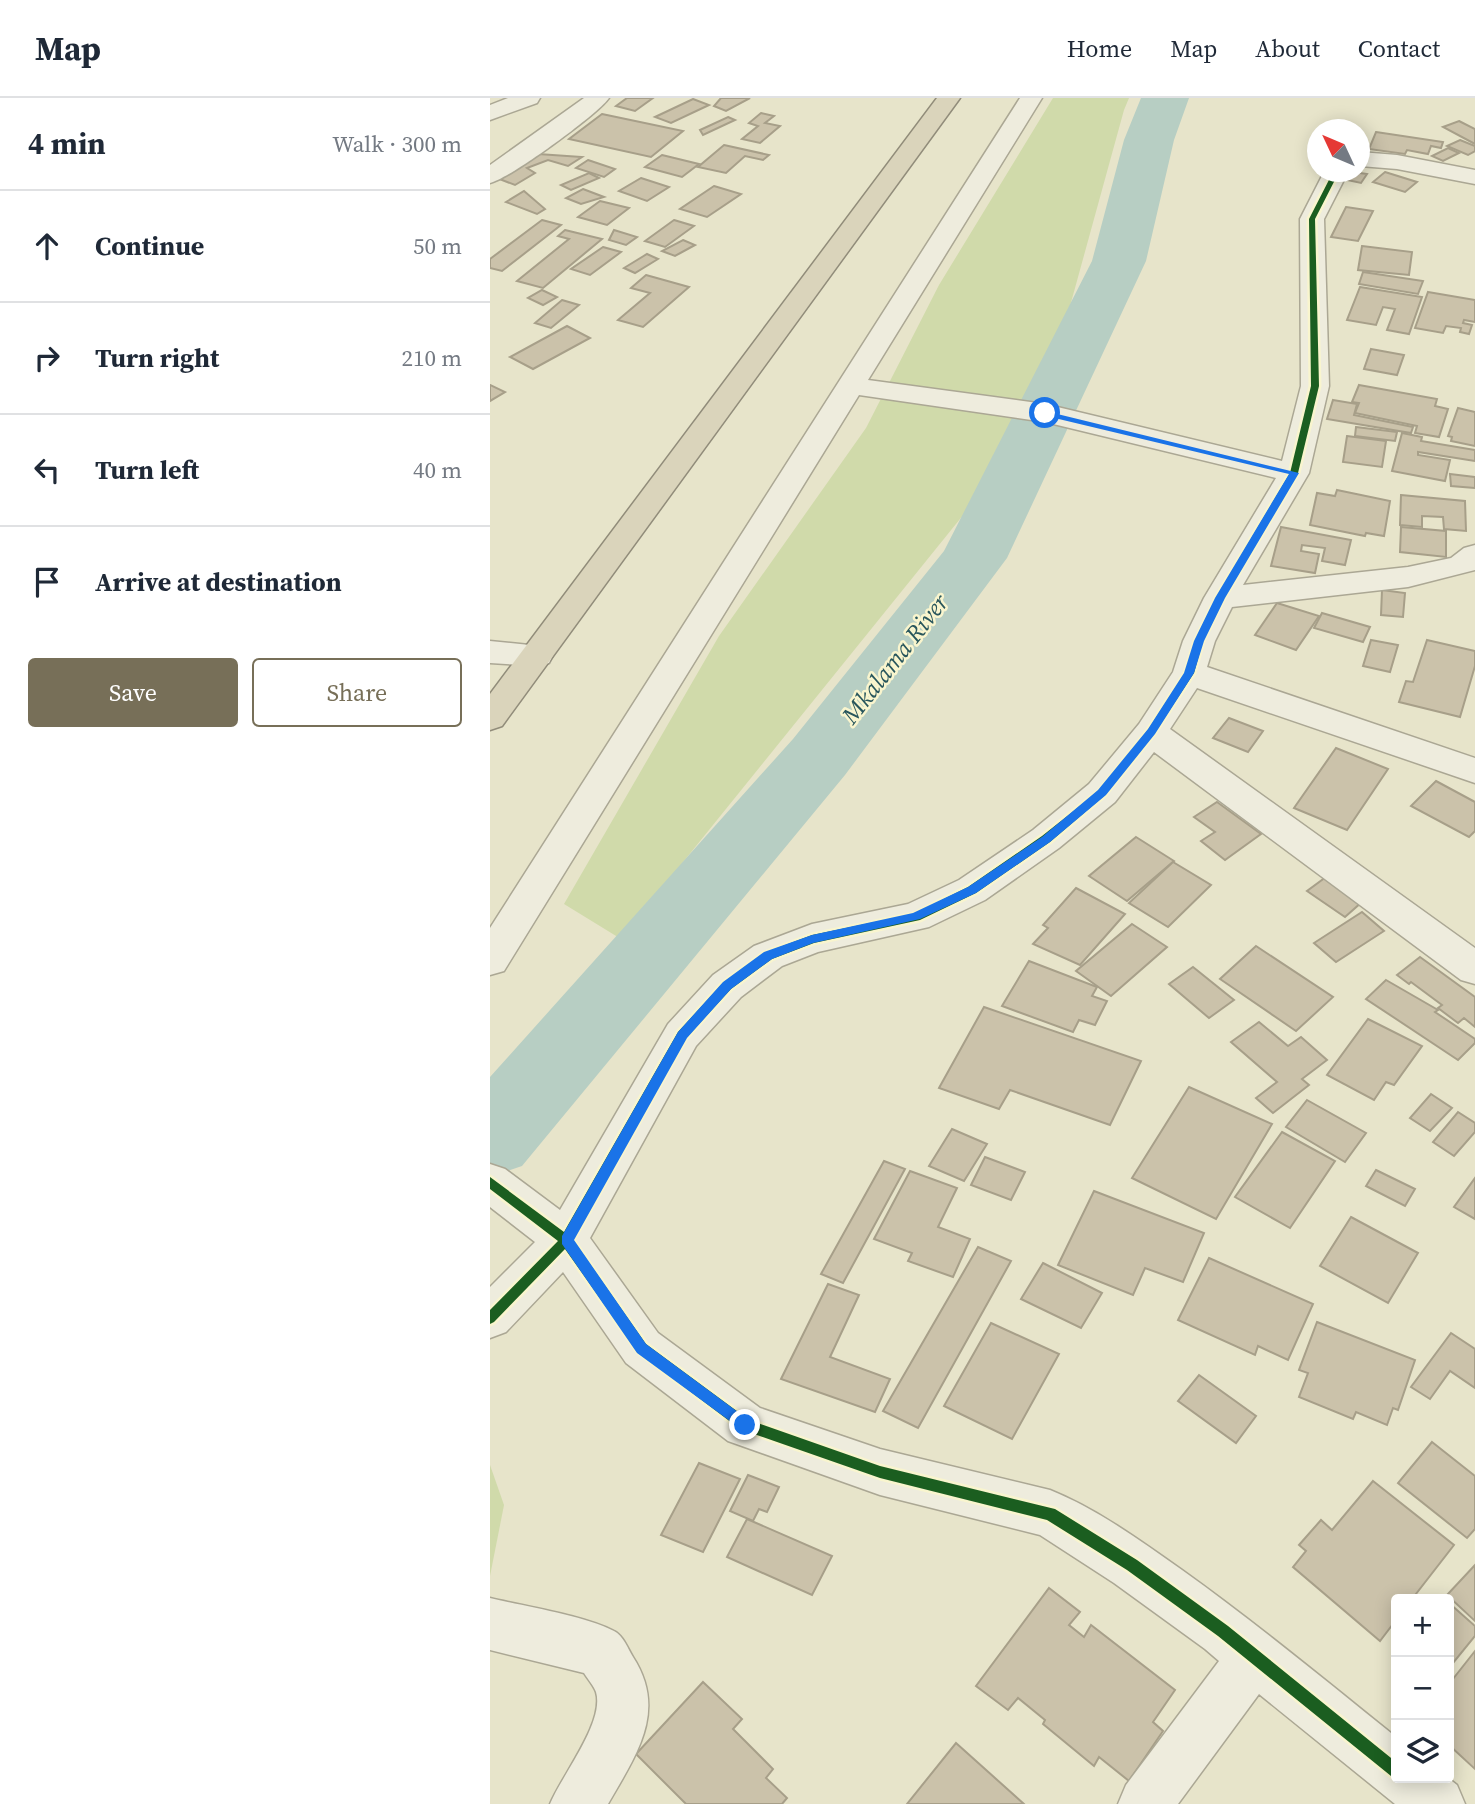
<!DOCTYPE html>
<html lang="en">
<head>
<meta charset="utf-8">
<style>
	body { margin:0; font-family:"Source Serif 4",serif; background:#f2f2f3; color:#1f2937 }
	.controls { position:absolute; right:21px; bottom:21px; display:grid; overflow:hidden; border-radius:7px; box-shadow:0 4px 18px #0003 }
	.controls button { width:63px; height:63px; display:grid; place-items:center; padding:0; border:0; border-bottom:2px solid #e0e1e3; background:#fff; color:#1f2937; font:35px sans-serif }
	.compass { position:absolute; left:817px; top:21px; width:63px; height:63px; border-radius:50%; background:#fff; box-shadow:0 4px 18px #0003; rotate:314deg }
	.stop { position:absolute; width:21px; height:21px; margin:-16px; border:5px solid #1a73e8; border-radius:50%; background:#fff }
	.stop.end { background:#1a73e8; border-color:#fff; box-shadow:0 2px 7px #0008 }
	.list { margin:0; padding:0; list-style:none }
	h2 { display:flex; justify-content:space-between; align-items:center; height:91px; margin:0; padding:0 28px; font-size:30px }
	h2 small { font-size:23px; font-weight:400; color:#747a83 }
	.list li { display:grid; grid-template-columns:46px 1fr auto; gap:21px; align-items:center; box-sizing:border-box; height:112px; padding:0 28px; border-top:2px solid #e0e1e3 }
	.list b { display:block; font-size:26px; white-space:nowrap }
	.list em { font-size:23px; font-style:normal; color:#747a83 }
	.actions { display:flex; gap:14px; padding:21px 28px }
	.actions a { flex:1; padding:16px 0; border:2px solid #776f58; border-radius:7px; text-align:center; font-size:24px; color:#776f58 }
	.actions .main { background:#776f58; color:#fff }
	.icon { flex:none; width:38px; height:38px; fill:none; stroke:currentColor; stroke-width:2; stroke-linecap:round; stroke-linejoin:round }
	.map { position:relative; flex:none; width:985px; height:1706px; overflow:hidden }
	header { display:flex; align-items:center; gap:42px; box-sizing:border-box; height:98px; padding:0 35px; background:#fff; border-bottom:2px solid #e0e1e3 }
	header strong { font-size:33px }
	nav { display:flex; gap:38px; margin-inline-start:auto; font-size:24px }
	main { display:flex }
	aside { flex:1; background:#fff }
	.map>svg:first-child { display:block }
	.green { fill:#d0daaa }
	.lines { fill:none; stroke-linecap:round; stroke-linejoin:round }
	.river { fill:#b7cec3; fill-rule:evenodd }
	.building { fill:#cbc2aa; stroke:#a79f89; stroke-width:2 }
	.minor-casing { stroke:#aba794; stroke-width:3 }
	.highway-casing { stroke:#918c7a; stroke-width:3 }
	.minor { fill:#eeecdd; fill-rule:evenodd }
	.highway { fill:#dad4bb; fill-rule:evenodd }
	.cycleway-casing { stroke:#f9f5ce; stroke-width:5 }
	.cycleway { fill:#1b5e20; fill-rule:evenodd }
	.route { fill:#1a73e8 }
	.labels { text-anchor:middle; stroke-width:5; stroke-linejoin:round; paint-order:stroke }
	.water-label { font-size:24px; font-style:italic; fill:#28565c; stroke:#f9f5ce }
</style>
</head>
<body>
<header>
<strong>Map</strong>
<nav><a>Home</a><a>Map</a><a>About</a><a>Contact</a></nav>
</header>
<main>
<aside>
<h2>4 min<small>Walk · 300 m</small></h2>
<ul class="list">
<li><svg class="icon" aria-label="ahead" viewBox="0 0 24 24"><path d="M12 20V5M6 11l6-6 6 6"/></svg><div><b>Continue</b></div><em>50 m</em></li>
<li><svg class="icon" aria-label="right" viewBox="0 0 24 24"><path d="M7 20v-9h11M14 6l5 5-5 5"/></svg><div><b>Turn right</b></div><em>210 m</em></li>
<li><svg class="icon" aria-label="left" viewBox="0 0 24 24"><path d="M17 20v-9H6M10 6l-5 5 5 5"/></svg><div><b>Turn left</b></div><em>40 m</em></li>
<li><svg class="icon" aria-label="arrive" viewBox="0 0 24 24"><path d="M6 21V4h12l-3 4 3 4H6"/></svg><div><b>Arrive at destination</b></div></li>
</ul>
<div class="actions"><a class="main">Save</a><a>Share</a></div>
</aside>
<div class="map">
<svg width="985" height="1706" viewBox="0 0 985 1706">
	<rect width="100%" height="100%" fill="#e7e4ca"/>
	<g class="green">
		<path d="M563 0H639L634 12 574 230 474 416 131 841 74 806 229 538 376 330 449 187Z"/>
		<path d="M0 1367 14 1407 0 1478Z"/>
	</g>
	<g class="lines">
		<path class="river" d="M651 0H699L684 42 656 163 517 460 355 677 32 1068 0 1079V979L303 641 454 453 602 163 634 42Z"/>
	</g>
	<g class="building">
		<path d="M137 0H163L145 13 126 8Z"/>
		<path d="M231 0H260L236 13 224 8Z"/>
		<path d="M203 1 219 7 181 25 165 19Z"/>
		<path d="M271 15 284 18 275 25 290 28 270 45 252 41 268 28 259 25Z"/>
		<path d="M112 16 193 33 161 59 79 41Z"/>
		<path d="M238 19 245 22 213 37 210 32Z"/>
		<path d="M969 23 985 31V46L953 29Z"/>
		<path d="M886 34 953 44 951 50 941 48 938 56 917 52 915 56 879 51Z"/>
		<path d="M970 42 985 48V53L978 57 957 48Z"/>
		<path d="M234 47 279 57 273 62 255 58 236 75 208 69Z"/>
		<path d="M958 50 969 55 953 63 942 58Z"/>
		<path d="M48 56 92 59 78 68 58 62 37 70 45 75 25 87 7 80Z"/>
		<path d="M172 57 209 66 192 79 155 69Z"/>
		<path d="M98 62 125 71 114 79 86 70Z"/>
		<path d="M858 74H863L877 76 871 85 853 81Z"/>
		<path d="M895 74 927 84 915 94 883 84Z"/>
		<path d="M99 75 109 80 81 92 71 87Z"/>
		<path d="M151 80 179 89 157 103 129 93Z"/>
		<path d="M224 88 251 96 217 119 190 111Z"/>
		<path d="M93 91 114 99 91 106 76 100Z"/>
		<path d="M34 93 55 111 47 116 16 104Z"/>
		<path d="M110 103 139 110 117 127 88 119Z"/>
		<path d="M856 109 883 113 868 143 841 139Z"/>
		<path d="M52 122 71 127 12 173 0 170V161Z"/>
		<path d="M184 122 204 128 175 149 155 143Z"/>
		<path d="M75 132 112 141 53 190 27 183 79 141 68 138Z"/>
		<path d="M124 132 147 139 136 147 119 142Z"/>
		<path d="M193 142 205 147 185 158 172 153Z"/>
		<path d="M872 148 922 154 919 177 868 172Z"/>
		<path d="M113 149 131 154 100 177 81 171Z"/>
		<path d="M157 156 168 161 145 175 134 170Z"/>
		<path d="M873 174 933 183 928 196 869 186Z"/>
		<path d="M156 177 199 189 153 229 128 222 160 195 141 190Z"/>
		<path d="M870 189 932 199 919 236 897 232 905 211 893 209 886 227 857 222Z"/>
		<path d="M52 192 67 199 53 207 38 200Z"/>
		<path d="M938 194 985 202V224L974 222 973 225 982 227 979 236 970 234 971 230 956 228 953 235 925 230Z"/>
		<path d="M72 202 89 207 61 230 45 225Z"/>
		<path d="M77 228 100 240 43 271 20 259Z"/>
		<path d="M881 251 914 257 907 277 874 271Z"/>
		<path d="M0 287 15 294 0 303Z"/>
		<path d="M869 287 947 301 945 308 958 311 949 339 925 335 927 328 865 315 869 305 862 304Z"/>
		<path d="M843 302 867 306 864 317 923 329 921 335 837 321Z"/>
		<path d="M968 310 985 314V348L961 343 962 339 958 338Z"/>
		<path d="M866 329 907 334 905 343 865 338Z"/>
		<path d="M912 335 932 339 931 343 985 352V363L928 354V357L960 362 955 383 902 373Z"/>
		<path d="M857 338 896 343 892 369 853 364Z"/>
		<path d="M960 376 985 379V390L961 388Z"/>
		<path d="M847 392 900 403 894 438 876 435 875 438 820 427 827 395 845 398Z"/>
		<path d="M911 397 975 403 976 433 954 431 953 419 932 418V429L910 427Z"/>
		<path d="M791 429 861 442 855 467 832 463 835 450 812 447 811 453 829 456 825 475 781 468Z"/>
		<path d="M911 429 956 433V459L910 454Z"/>
		<path d="M892 492 915 495 913 519 891 517Z"/>
		<path d="M787 505 829 518 806 552 765 537Z"/>
		<path d="M832 515 880 529 873 544 824 530Z"/>
		<path d="M881 542 908 547 900 574 873 568Z"/>
		<path d="M937 542 985 553V568L970 619 909 604 916 583 923 584Z"/>
		<path d="M739 620 773 633 758 654 723 640Z"/>
		<path d="M846 650 898 671 857 732 804 710Z"/>
		<path d="M946 683 985 704V733L979 739 921 708Z"/>
		<path d="M727 704 771 736 735 762 711 743 725 734 704 719Z"/>
		<path d="M646 739 684 763 637 803 599 778Z"/>
		<path d="M683 764 721 787 678 829 639 805Z"/>
		<path d="M836 779 873 803 855 819 817 793Z"/>
		<path d="M586 790 635 816 590 867 543 846 558 830 553 827Z"/>
		<path d="M872 814 894 833 846 864 824 845Z"/>
		<path d="M642 826 677 849 621 898 586 873Z"/>
		<path d="M766 848 843 899 806 933 730 881Z"/>
		<path d="M930 859 985 899V929L974 920 968 925 948 910 952 907 921 884 919 886 907 877Z"/>
		<path d="M539 863 607 889 602 898 617 903 605 927 589 922 583 934 512 908Z"/>
		<path d="M703 869 744 902 719 920 679 886Z"/>
		<path d="M896 882 948 912 945 914 985 941V945L968 962 876 901Z"/>
		<path d="M494 909 651 963 620 1027 520 992 509 1011 449 990Z"/>
		<path d="M878 921 932 948 904 987 896 984 884 1002 837 977Z"/>
		<path d="M769 924 798 948 811 939 837 962 812 981 819 987 783 1015 766 1000 787 984 741 944Z"/>
		<path d="M699 989 782 1026 726 1121 642 1080Z"/>
		<path d="M941 996 962 1010 940 1033 920 1020Z"/>
		<path d="M817 1002 876 1035 855 1064 796 1029Z"/>
		<path d="M968 1014 985 1025V1034L964 1058 943 1044Z"/>
		<path d="M462 1031 497 1046 474 1083 439 1068Z"/>
		<path d="M792 1034 845 1063 800 1130 745 1099Z"/>
		<path d="M495 1059 535 1074 521 1102 481 1087Z"/>
		<path d="M394 1063 415 1071 353 1185 331 1176Z"/>
		<path d="M886 1072 925 1091 915 1108 876 1088Z"/>
		<path d="M420 1073 467 1090 448 1129 480 1141 463 1179 418 1163 422 1155 384 1141Z"/>
		<path d="M985 1080V1121L964 1109Z"/>
		<path d="M604 1093 714 1135 693 1184 655 1170 643 1197 568 1167Z"/>
		<path d="M861 1119 928 1155 898 1205 830 1168Z"/>
		<path d="M488 1149 521 1163 428 1330 393 1313Z"/>
		<path d="M719 1160 823 1206 798 1262 768 1248 765 1257 688 1222Z"/>
		<path d="M553 1165 612 1195 591 1230 531 1201Z"/>
		<path d="M338 1186 369 1197 340 1259 400 1281 385 1314 291 1281Z"/>
		<path d="M827 1224 925 1262 908 1312 903 1310 897 1327 866 1314 863 1321 809 1299 818 1275 809 1272Z"/>
		<path d="M501 1225 569 1256 522 1341 454 1308Z"/>
		<path d="M961 1235 985 1251V1290L960 1273 940 1301 921 1289Z"/>
		<path d="M709 1277 766 1318 746 1345 688 1303Z"/>
		<path d="M942 1344 985 1378V1431L977 1440 908 1385Z"/>
		<path d="M209 1365 250 1381 213 1454 171 1437Z"/>
		<path d="M258 1377 289 1389 277 1414 269 1411 263 1423 240 1413Z"/>
		<path d="M883 1383 964 1447 922 1501H906V1522L890 1543 803 1469 816 1453 809 1447 831 1422 842 1432Z"/>
		<path d="M257 1421 342 1458 322 1497 237 1459Z"/>
		<path d="M985 1467V1523L957 1497Z"/>
		<path d="M559 1490 590 1514 579 1527 594 1539 601 1527 685 1592 663 1624 673 1633 639 1683 609 1659 604 1668 553 1626 555 1622 528 1600 518 1612 486 1588Z"/>
		<path d="M959 1505 985 1528V1538L959 1570Z"/>
		<path d="M985 1553V1671L959 1647V1586Z"/>
		<path d="M213 1584 252 1621 243 1631 283 1671 276 1680 297 1700 292 1706H196L146 1656Z"/>
		<path d="M466 1645 534 1706H417Z"/>
	</g>
	<g class="lines">
		<defs>
			<g id="minor">
				<path d="M18 0H50L47 5 0 22V7Z"/>
				<path d="M94 0H119C108 16 19 81 0 85V67Z"/>
				<path d="M530 0H552L378 282 555 306 792 363 811 288 810 121 834 74H858L834 121 839 288 819 375 753 487 918 469 961 460 974 450 985 447V472L918 489 742 509 725 543 717 569 985 660V685L707 590 680 631 985 850V886L971 882 664 654 625 704 569 750 495 802 439 829 328 854 292 868 251 899 206 948 100 1140 168 1235 270 1310 390 1351 560 1392C607 1411 651 1443 692 1472 766 1525 835 1582 906 1639V1680H958L967 1687 975 1706H905L769 1596 688 1706H628L636 1687 729 1563 715 1551 624 1485 550 1437 390 1397 238 1343 136 1265 73 1174 16 1234 0 1240V1189L45 1144 0 1109V1066L15 1071 70 1112 178 926 223 877 264 848 322 826 418 806 469 782 543 732 599 686 649 626 683 574 693 543 714 500 786 380 555 324 369 297 14 873 0 877V830Z"/>
				<path d="M870 54 907 57 985 72V86L907 71 870 68Z"/>
				<path d="M0 543 59 549 63 557 59 565 47 568 0 565Z"/>
				<path d="M0 1500C37 1509 92 1517 124 1533 133 1537 138 1551 143 1559 178 1613 146 1657 118 1706H60C72 1677 115 1624 106 1594 104 1588 97 1580 94 1575L0 1552Z"/>
			</g>
			<path id="highway" d="M447 0H470L12 628 0 632V596Z"/>
		</defs>
		<use href="#minor" class="minor-casing"/>
		<use href="#highway" class="highway-casing"/>
		<use href="#minor" class="minor"/>
		<use href="#highway" class="highway"/>
		<defs>
			<path id="cycleway" d="M843 74H849L825 121 829 288 808 375 734 500 713 543 704 575 664 636 615 697 560 744 486 795 430 822 324 845 282 861 241 891 196 940 83 1142 156 1246 259 1322 390 1368 565 1411 647 1462 738 1528 906 1664 907 1680H906L901 1678 728 1538 637 1472 557 1422 390 1380 250 1331 148 1254 75 1151 4 1224 0 1226V1212L68 1143 0 1091V1079L74 1134 188 934 233 885 274 855 322 837 424 816 478 789 552 738 609 693 658 632 695 575 705 543 726 500 800 375 821 288 819 121Z"/>
		</defs>
		<use href="#cycleway" class="cycleway-casing"/>
		<use href="#cycleway" class="cycleway"/>
	</g>
	<path class="route" d="M555 313 809 375 735 500 714 543 704 575 665 636 616 697 560 744 486 795 430 821 323 845 282 861 241 891 197 940 84 1142 156 1246 260 1323 262 1327 255 1334 147 1255 72 1146V1138L188 934 233 884 274 854 322 837 423 815 478 789 552 739 608 692 658 631 694 575 704 543 725 500 799 376 552 317Z"/>
	<g class="labels">
		<g class="water-label">
			<text transform="translate(405 561) rotate(-52)" y="8">Mkalama River</text>
		</g>
	</g>
</svg>
<div class="controls">
<button>+</button>
<button>−</button>
<button><svg class="icon" aria-label="layers" viewBox="0 0 24 24"><path d="M12 4l9 5-9 5-9-5zM3 14l9 5 9-5"/></svg></button>
</div>
<svg class="compass" viewBox="-18 -18 36 36"><path d="M0-13l5 13h-10z" fill="#e53935"/><path d="M0 13l5-13h-10z" fill="#747a83"/></svg>
<div class="stop" style="left:555px;top:315px"></div>
<div class="stop end" style="left:255px;top:1327px"></div>
</div>
</main>
</body>
</html>
